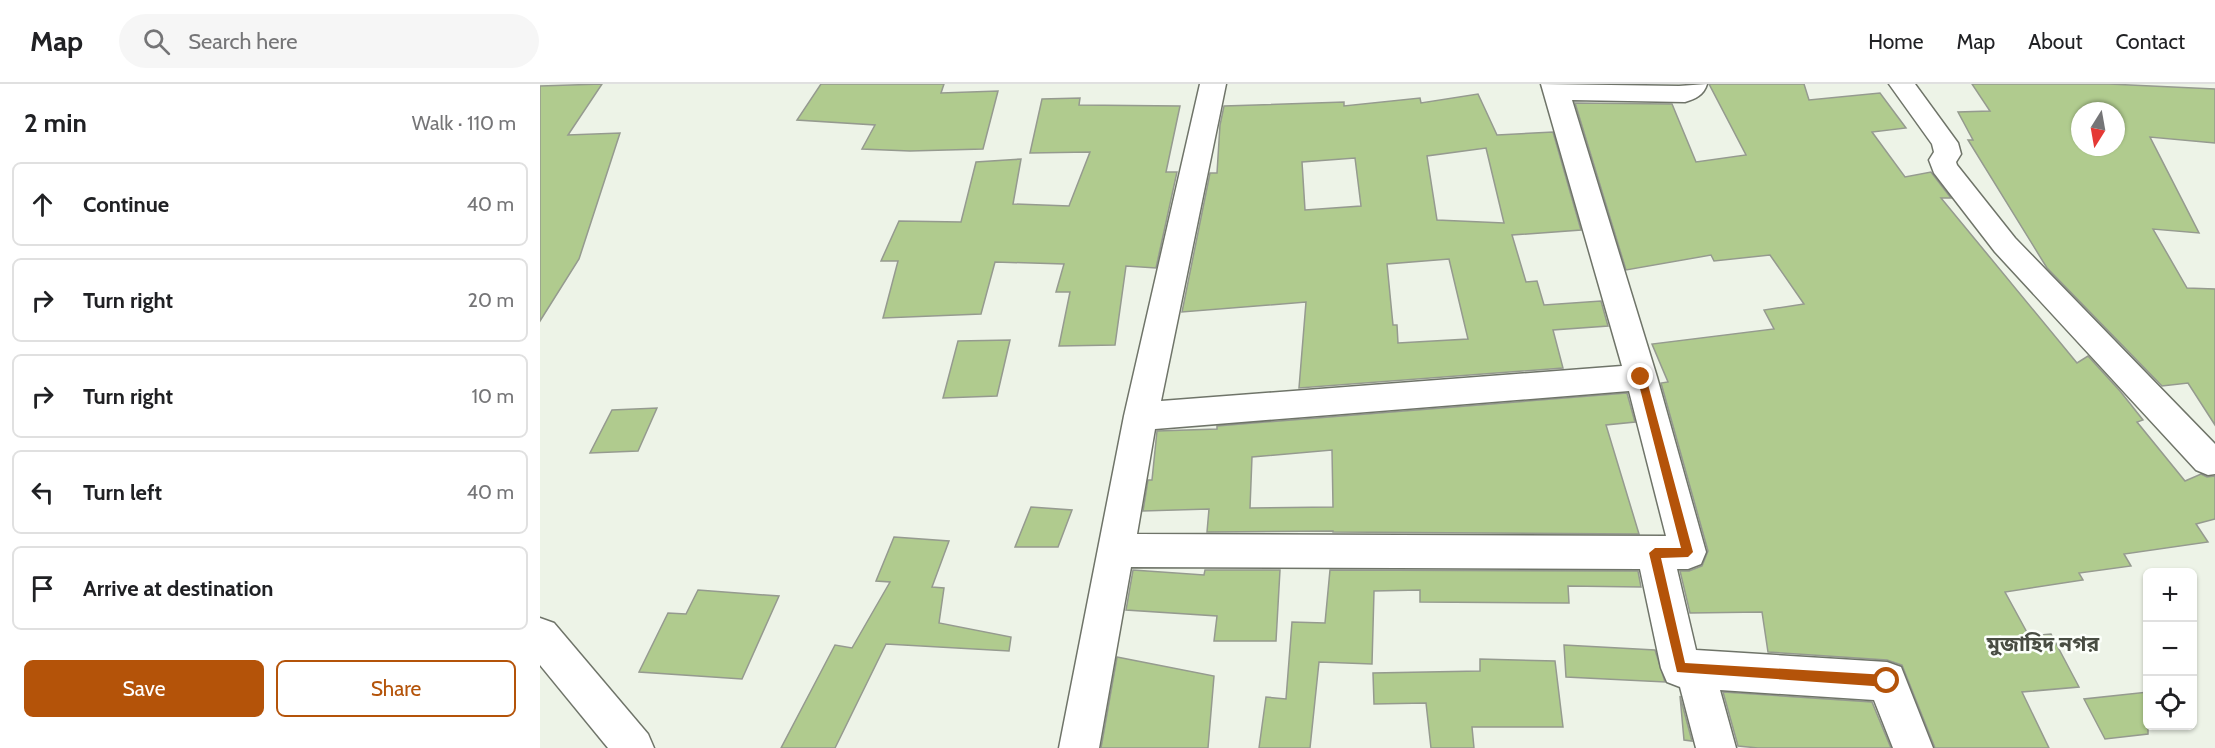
<!DOCTYPE html>
<html lang="en">
<head>
<meta charset="utf-8">
<style>
	body { margin:0; font-family:Cabin,"Noto Sans Bengali",sans-serif; background:#f6f6f6; color:#202124 }
	.controls { position:absolute; right:18px; bottom:18px; display:grid; overflow:hidden; border-radius:9px; box-shadow:0 2px 4px #0004 }
	.controls button { width:54px; height:54px; display:grid; place-items:center; padding:0; border:0; border-bottom:2px solid #e0e0e0; background:#fff; color:#202124; font:30px sans-serif }
	.compass { position:absolute; left:1531px; top:18px; width:54px; height:54px; border-radius:50%; background:#fff; box-shadow:0 2px 4px #0004; rotate:191deg }
	.stop { position:absolute; width:18px; height:18px; margin:-14px; border:4px solid #b45309; border-radius:50%; background:#fff }
	.stop.end { background:#b45309; border-color:#fff; box-shadow:0 2px 6px #0008 }
	.list { margin:0; padding:0; list-style:none }
	h2 { display:flex; justify-content:space-between; align-items:center; height:78px; margin:0; padding:0 24px; font-size:26px }
	h2 small { font-size:20px; font-weight:400; color:#757577 }
	.list li { display:grid; grid-template-columns:39px 1fr auto; gap:18px; align-items:center; box-sizing:border-box; height:84px; margin:0 12px 12px; padding:0 12px; border:2px solid #e0e0e0; border-radius:9px }
	.list b { display:block; font-size:22px; white-space:nowrap }
	.list em { font-size:20px; font-style:normal; color:#757577 }
	.actions { display:flex; gap:12px; padding:18px 24px }
	.actions a { flex:1; padding:14px 0; border:2px solid #b45309; border-radius:9px; text-align:center; font-size:21px; color:#b45309 }
	.actions .main { background:#b45309; color:#fff }
	.icon { flex:none; width:33px; height:33px; fill:none; stroke:currentColor; stroke-width:2; stroke-linecap:round; stroke-linejoin:round }
	.map { position:relative; flex:none; width:1675px; height:664px; overflow:hidden }
	header { display:flex; align-items:center; gap:36px; box-sizing:border-box; height:84px; padding:0 30px; background:#fff; border-bottom:2px solid #e0e0e0 }
	header strong { font-size:28px }
	nav { display:flex; gap:33px; margin-inline-start:auto; font-size:21px }
	.search { width:420px; height:54px; background:#f6f6f6; display:flex; align-items:center; gap:15px; box-sizing:border-box; padding:0 21px; border-radius:33px; color:#757577; font-size:22px }
	main { display:flex }
	aside { flex:1; background:#fff }
	.map>svg:first-child { display:block }
	.building { fill:#b0cb8e; stroke:#959a8f; stroke-width:1.5; fill-rule:evenodd }
	.lines { fill:none; stroke-linecap:round; stroke-linejoin:round }
	.street-casing { stroke:#6f7469; stroke-width:3 }
	.street { fill:#fff; fill-rule:evenodd }
	.route { fill:#b45309 }
	.labels { text-anchor:middle; stroke-width:5; stroke-linejoin:round; paint-order:stroke }
	.quarter-label { font-size:21px; font-weight:bold; fill:#494d43; stroke:#fcfffa }
</style>
</head>
<body>
<header>
<strong>Map</strong>
<div class="search"><svg class="icon" aria-label="search" viewBox="0 0 24 24"><circle cx="10" cy="10" r="6"/><path d="M15 15l6 6"/></svg>Search here</div>
<nav><a>Home</a><a>Map</a><a>About</a><a>Contact</a></nav>
</header>
<main>
<aside>
<h2>2 min<small>Walk · 110 m</small></h2>
<ul class="list">
<li><svg class="icon" aria-label="ahead" viewBox="0 0 24 24"><path d="M12 20V5M6 11l6-6 6 6"/></svg><div><b>Continue</b></div><em>40 m</em></li>
<li><svg class="icon" aria-label="right" viewBox="0 0 24 24"><path d="M7 20v-9h11M14 6l5 5-5 5"/></svg><div><b>Turn right</b></div><em>20 m</em></li>
<li><svg class="icon" aria-label="right" viewBox="0 0 24 24"><path d="M7 20v-9h11M14 6l5 5-5 5"/></svg><div><b>Turn right</b></div><em>10 m</em></li>
<li><svg class="icon" aria-label="left" viewBox="0 0 24 24"><path d="M17 20v-9H6M10 6l-5 5 5 5"/></svg><div><b>Turn left</b></div><em>40 m</em></li>
<li><svg class="icon" aria-label="arrive" viewBox="0 0 24 24"><path d="M6 21V4h12l-3 4 3 4H6"/></svg><div><b>Arrive at destination</b></div></li>
</ul>
<div class="actions"><a class="main">Save</a><a>Share</a></div>
</aside>
<div class="map">
<svg width="1675" height="664" viewBox="0 0 1675 664">
	<rect width="100%" height="100%" fill="#edf3e7"/>
	<g class="building">
		<path d="M62 0 28 51 80 49 39 175 0 237V2Z"/>
		<path d="M281 0H404L401 9 458 7 443 65 370 67 322 65 335 41 257 36Z"/>
		<path d="M1169 0H1264L1269 16 1340 9 1366 44 1332 48 1365 93 1391 88 1411 114H1401L1537 279 1548 272 1580 307 1603 336 1597 338 1645 397 1661 390 1667 393 1675 392V435L1656 440 1668 458 1584 470 1591 482 1539 489 1543 496 1465 508 1489 552 1511 550 1539 603 1482 608 1509 664H1395L1362 581 1347 576 1228 568 1222 528 1150 529 1140 487H1149L1162 482 1168 467 1121 299 1128 298 1112 260 1234 245 1224 226 1264 220 1230 171 1174 177 1171 171 1086 186 1035 19 1132 20 1156 78 1206 71Z"/>
		<path d="M1432 0H1569L1675 5V59L1610 53 1659 149 1613 145 1647 204 1675 205V341L1648 299 1622 302 1507 184 1428 56H1433L1418 28 1450 27ZM1540 27H1576V63H1540Z"/>
		<path d="M938 10 957 51 1013 48 1041 146 972 151 986 198 997 197 1004 221 1061 217 1068 242 1013 246 1023 284 759 304 766 218 642 228 670 89H677L680 41 684 22 804 18V22L880 14 881 19ZM946 64 964 139 897 136 887 72ZM815 74 821 122 765 126 762 78ZM909 175 928 255 858 259 857 241H853L847 180Z"/>
		<path d="M540 14 539 21 640 22 626 88H637L616 184 586 182 575 261 519 262 530 208H516L524 180 455 178 441 230 343 234 358 177H341L359 137 421 138 436 78 481 75 473 120 529 122 550 68 490 69 502 15Z"/>
		<path d="M470 256 457 312 403 314 418 257Z"/>
		<path d="M1087 309 1095 338 1066 341 1099 450 793 448V447L667 448 669 425 603 427 608 396H612L617 347 677 345V342ZM792 366 793 423 710 424 712 373Z"/>
		<path d="M117 324 98 367 50 369 72 326Z"/>
		<path d="M491 423 532 426 518 463H475Z"/>
		<path d="M354 453 409 457 392 503 404 504 399 539 471 553 469 567 346 560 295 664H241L295 561 312 564 350 498 336 497Z"/>
		<path d="M593 486 664 491 665 486H740L736 557H674L677 532 586 526Z"/>
		<path d="M790 486 1098 487 1101 503 1028 502 1029 519 880 518V506L834 507 832 580 779 578 770 664H719L726 613 746 615 752 538 785 539Z"/>
		<path d="M158 506 239 512 202 595 99 588 128 529 146 530Z"/>
		<path d="M1024 561 1115 566 1125 598 1026 593Z"/>
		<path d="M577 573 674 592 668 664H561Z"/>
		<path d="M940 575 1015 577 1023 643H932L934 664H891L886 619 834 620 833 589 940 587Z"/>
		<path d="M1183 608 1332 618 1351 664H1218L1198 662Z"/>
		<path d="M1608 608V650L1565 655 1544 615Z"/>
		<path d="M1140 612 1152 657 1144 656Z"/>
	</g>
	<g class="lines">
		<defs>
			<g id="street">
				<path d="M660 0H686L621 317 1082 282 1001 0 1139 2 1167 0C1164 11 1155 15 1145 18L1032 16 1117 293 1166 468 1161 480 1148 485H1137L1156 566 1347 578 1361 583 1393 664H1353L1334 616 1180 606 1196 664H1156L1140 603 1127 598 1121 584 1100 485 591 483 559 664H519L584 332ZM1089 307 1126 452 597 450 615 345Z"/>
				<path d="M1349 0H1375L1418 59 1421 70 1416 78 1417 81 1475 154 1675 360V390L1668 391 1656 386 1455 168 1394 89 1389 76 1394 68 1392 60Z"/>
				<path d="M0 534 14 539 108 650 114 664H68L0 581Z"/>
			</g>
		</defs>
		<use href="#street" class="street-casing"/>
		<use href="#street" class="street"/>
	</g>
	<path class="route" d="M1101 289 1106 293 1153 468 1148 473 1121 474 1145 579 1347 591 1351 593V601L1347 603 1137 588 1109 469 1115 464H1141L1097 293Z"/>
	<g class="labels">
		<g class="quarter-label">
			<text x="1503" y="567">মুজাহিদ নগর</text>
		</g>
	</g>
</svg>
<div class="controls">
<button>+</button>
<button>−</button>
<button><svg class="icon" aria-label="locate" viewBox="0 0 24 24"><circle cx="12" cy="12" r="6"/><path d="M12 2v4M12 18v4M2 12h4M18 12h4"/></svg></button>
</div>
<svg class="compass" viewBox="-18 -18 36 36"><path d="M0-13l5 13h-10z" fill="#e53935"/><path d="M0 13l5-13h-10z" fill="#757577"/></svg>
<div class="stop" style="left:1347px;top:597px"></div>
<div class="stop end" style="left:1101px;top:293px"></div>
</div>
</main>
</body>
</html>
